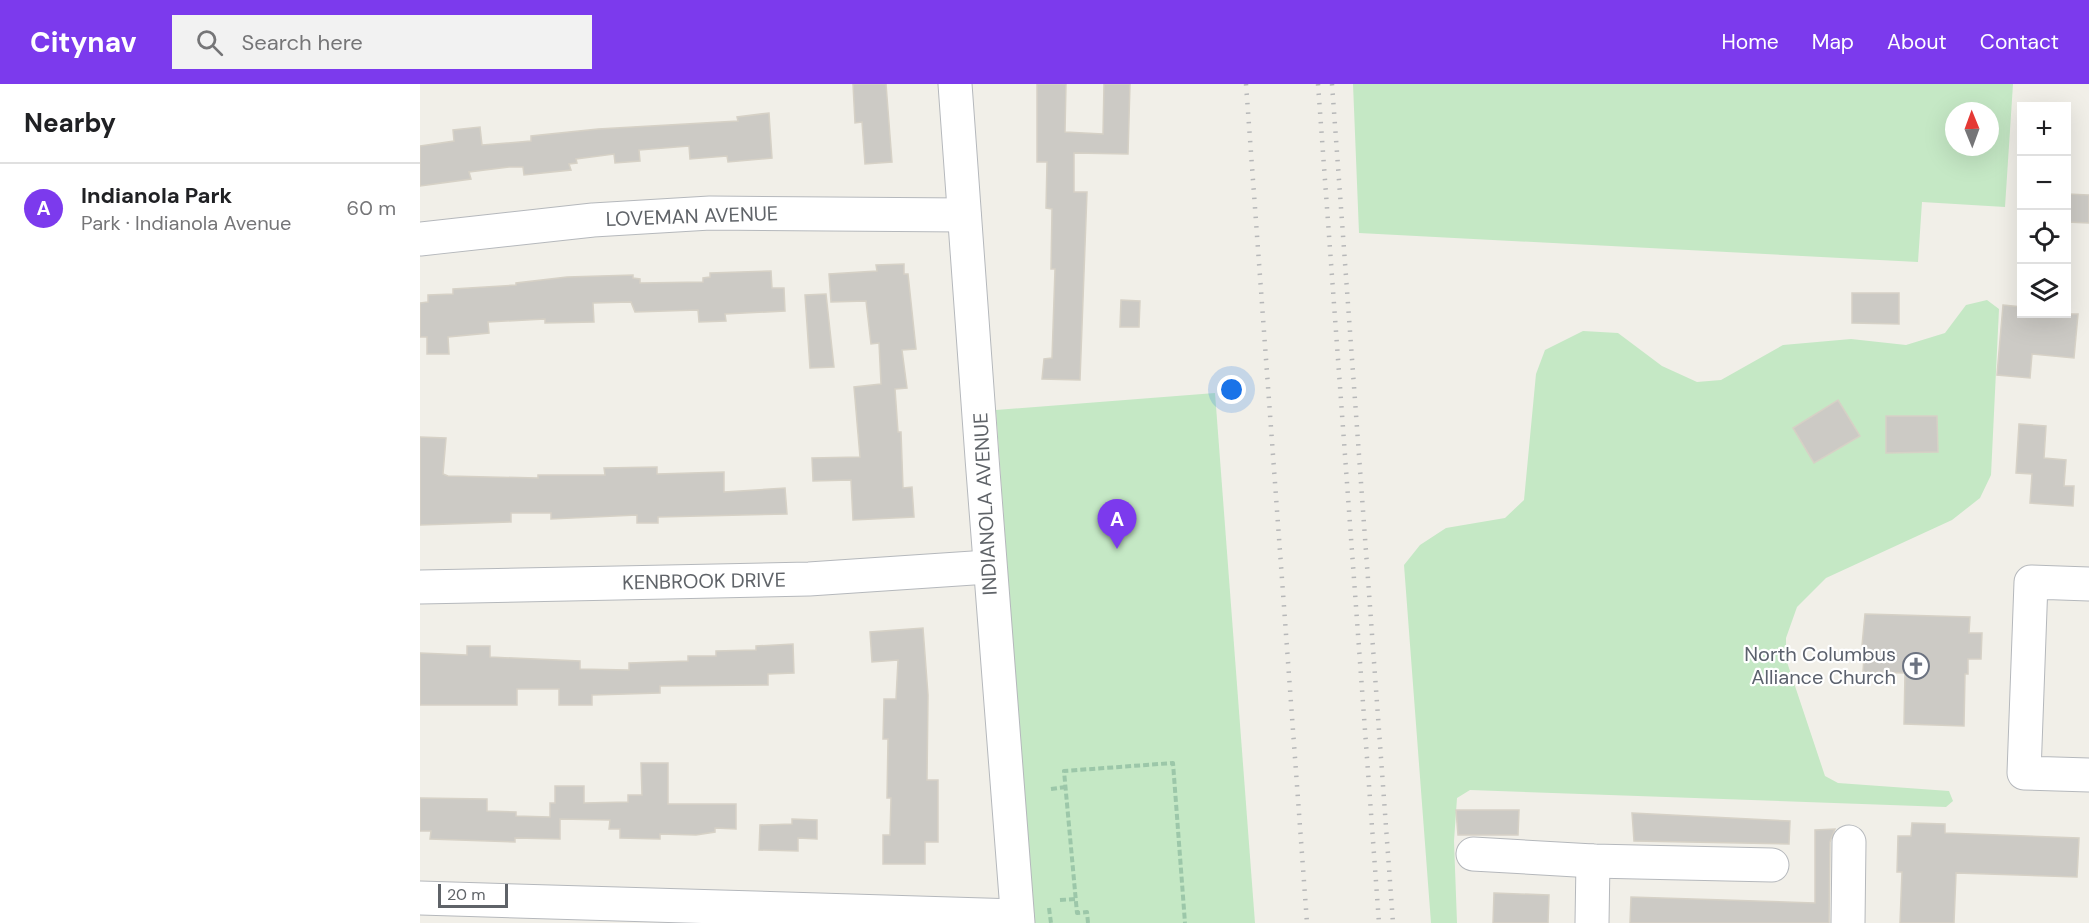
<!DOCTYPE html>
<html lang="en">
<head>
<meta charset="utf-8">
<style>
	body { margin:0; font-family:"DM Sans",sans-serif; background:#f2f2f2; color:#202124 }
	.controls { position:absolute; right:18px; top:18px; display:grid; overflow:hidden; border-radius:0px; box-shadow:0 6px 24px #0002 }
	.controls button { width:54px; height:54px; display:grid; place-items:center; padding:0; border:0; border-bottom:2px solid #e0e0e0; background:#fff; color:#202124; font:30px sans-serif }
	.compass { position:absolute; left:1525px; top:18px; width:54px; height:54px; border-radius:50%; background:#fff; box-shadow:0 6px 24px #0002; rotate:359deg }
	.scale { position:absolute; left:18px; bottom:15px; width:70px; box-sizing:border-box; padding-left:6px; border:3px solid #5f6368; border-top:0; font-size:16px; line-height:21px; white-space:nowrap; color:#5f6368; -webkit-text-stroke:4px #fff; paint-order:stroke }
	.you { position:absolute; left:812px; top:306px; width:21px; height:21px; margin:-15px; border:4px solid #fff; border-radius:50%; background:#1a73e8; box-shadow:0 0 0 9px #1a73e833 }
	.badge { display:grid; place-items:center; width:39px; height:39px; border-radius:50%; background:#7c3aed; color:#fff; font-size:20px; font-weight:700 }
	.pin { position:absolute; translate:-50% -50px; filter:drop-shadow(0 2px 3px #0008) }
	.pin::after { content:''; position:absolute; top:32px; width:21px; height:18px; background:inherit; clip-path:polygon(0 0,100% 0,50% 100%) }
	.list { margin:0; padding:0; list-style:none }
	h2 { display:flex; justify-content:space-between; align-items:center; height:78px; margin:0; padding:0 24px; font-size:26px }
	h2 small { font-size:20px; font-weight:400; color:#757577 }
	.list li { display:grid; grid-template-columns:39px 1fr auto; gap:18px; align-items:center; box-sizing:border-box; height:90px; padding:0 24px; border-top:2px solid #e0e0e0 }
	.list b { display:block; font-size:22px; white-space:nowrap }
	.list p { margin:0; font-size:20px; white-space:nowrap; color:#757577 }
	.list em { font-size:20px; font-style:normal; color:#757577 }
	.icon { flex:none; width:33px; height:33px; fill:none; stroke:currentColor; stroke-width:2; stroke-linecap:round; stroke-linejoin:round }
	.map { position:relative; flex:none; width:1669px; height:839px; overflow:hidden }
	header { display:flex; align-items:center; gap:36px; box-sizing:border-box; height:84px; padding:0 30px; background:#7c3aed; color:#fff }
	header strong { font-size:28px }
	nav { display:flex; gap:33px; margin-inline-start:auto; font-size:21px }
	.search { width:420px; height:54px; background:#f2f2f2; display:flex; align-items:center; gap:15px; box-sizing:border-box; padding:0 21px; border-radius:0px; color:#757577; font-size:22px }
	main { display:flex }
	aside { flex:1; background:#fff }
	.map>svg:first-child { display:block }
	.green { fill:#c5e8c5; fill-rule:evenodd }
	.building { fill:#cccac5; stroke:#d6d1c6; stroke-width:1.5 }
	.lines { fill:none; stroke-linecap:round; stroke-linejoin:round }
	.minor-casing { stroke:#b5b8bc; stroke-width:35 }
	.path { stroke:#9cc7a9; stroke-width:4; stroke-dasharray:6 3; stroke-linecap:butt }
	.minor { stroke:#fff; stroke-width:33 }
	.rail { stroke:#b6b7b8; stroke-width:4.5; stroke-dasharray:1.5 8; stroke-linecap:butt }
	.labels { text-anchor:middle; stroke-width:4.5; stroke-linejoin:round; paint-order:stroke }
	.street-label { font-size:20px; fill:#5f6368; stroke:#fff }
	.worship-label { font-size:20px; fill:#5b616d; stroke:#fff; text-anchor:end }
</style>
</head>
<body>
<header>
<strong>Citynav</strong>
<div class="search"><svg class="icon" aria-label="search" viewBox="0 0 24 24"><circle cx="10" cy="10" r="6"/><path d="M15 15l6 6"/></svg>Search here</div>
<nav><a>Home</a><a>Map</a><a>About</a><a>Contact</a></nav>
</header>
<main>
<aside>
<h2>Nearby<small></small></h2>
<ul class="list">
<li><span class="badge">A</span><div><b>Indianola Park</b><p>Park · Indianola Avenue</p></div><em>60 m</em></li>
</ul>
</aside>
<div class="map">
<svg width="1669" height="839" viewBox="0 0 1669 839">
	<rect width="100%" height="100%" fill="#f1efe8"/>
	<g class="green">
		<path d="M933 0H1593L1585 123 1502 118 1498 178 939 149ZM1534 27H1570V63H1534Z"/>
		<path d="M1567 216 1579 225 1571 391 1560 414 1532 436 1406 494 1377 523 1366 554V575L1405 692 1418 699 1529 707 1533 717 1526 723 1050 706 1037 714 1034 757 1037 839H1011L984 481 1000 461 1026 444 1085 434 1104 416 1116 290 1125 266 1163 247 1198 249 1242 282 1277 298 1301 296 1363 261 1431 255 1486 261 1525 249 1546 221Z"/>
		<path d="M795 309 835 839H613L576 326Z"/>
	</g>
	<g class="building">
		<path d="M433 0H466L472 78 445 80 442 38 435 39Z"/>
		<path d="M617 0H646L645 48 683 50 684 0H710L708 70 654 69V108H667L660 296 622 295 624 275 632 274 635 185H631L632 125 626 124 627 78H617Z"/>
		<path d="M349 29 352 74 308 78 307 72 270 75 269 62 219 66 220 77 195 79 194 70 156 75 157 79 149 80 151 86 104 91 103 83H89L49 88 51 95 0 102V62L34 57 33 46 60 43 62 61 111 57V52L178 45 318 37 317 33Z"/>
		<path d="M1647 110 1669 111V139L1647 138Z"/>
		<path d="M484 180V190H488L496 265 482 266 487 304 475 305 478 348H481L483 404 492 403 494 433 433 436 431 396 393 397 392 374 440 373 434 303 461 300 459 259 451 260 446 217 411 218 409 190 457 187 456 181Z"/>
		<path d="M351 187 352 204H364L365 227 305 230 306 237 279 238 278 226 215 228 211 218 173 219 174 238 125 239V235L68 238 69 249 28 253 29 270H7V253H0V219L8 218V211L33 210V205L96 201V199L147 193 213 191V194L220 195V199L283 198V194L290 193V189Z"/>
		<path d="M1432 209H1479V240L1432 239Z"/>
		<path d="M406 210 414 283 390 284 385 211Z"/>
		<path d="M701 216 720 217 719 243H700Z"/>
		<path d="M1583 221 1602 223V230H1658L1654 274 1612 270 1610 294 1577 291Z"/>
		<path d="M1418 316 1440 352 1394 379 1373 344Z"/>
		<path d="M1466 332H1517L1518 368 1466 369Z"/>
		<path d="M1599 340 1626 342 1624 374 1646 376 1644 402H1654L1653 422 1610 419 1612 390 1596 389Z"/>
		<path d="M0 353 26 354 23 390 28 392 118 394V391H185L184 384 237 383V390L304 388V408L365 404 367 430 238 433V439H217V431L131 435V429H91V438L0 441Z"/>
		<path d="M1445 530 1550 533 1549 549H1562L1561 575H1548V590H1545L1544 642 1484 640 1485 589 1443 588 1444 572H1441Z"/>
		<path d="M503 544 508 611 507 696H518V758H505V780H463V751H470L471 714H467L468 655H463L464 615H476L478 576 452 578 450 548Z"/>
		<path d="M373 560 374 589 348 590V601L240 602V609L172 611V621H139V605H97V621H0V569L47 571V562H70V573L160 577V585L209 586V579L268 577V572H296V567L336 566V562Z"/>
		<path d="M221 679H248V720H316V745L295 744V748L276 751 240 750V755L200 754V745H189L190 736 140 735V755L95 754V758L10 755 11 747H0V714L67 715V727L96 728V732L130 733V719H135V702H164V719L208 718V711H222Z"/>
		<path d="M1036 726H1099L1098 751H1038Z"/>
		<path d="M1212 729 1370 737 1369 760 1214 757Z"/>
		<path d="M372 735 397 736V755L378 754V767L339 766 340 741 372 740Z"/>
		<path d="M1492 739 1525 740V749L1659 754 1657 793 1536 789 1534 839H1480L1482 788H1477L1478 752H1491Z"/>
		<path d="M1415 745 1410 758 1409 839H1210L1211 813 1395 819V746Z"/>
		<path d="M1074 809 1129 811 1128 839H1073Z"/>
	</g>
	<g class="lines">
		<defs>
			<g id="minor">
				<path d="M535 0C555 280 575 559 598 839"/>
				<path d="M0 155 173 136 290 129 544 131"/>
				<path d="M1669 500 1611 498 1604 689 1669 691"/>
				<path d="M0 503 389 495 568 483"/>
				<path d="M1053 770 1173 777 1352 781"/>
				<path d="M0 814 597 832"/>
				<path d="M1172 839 1173 777"/>
				<path d="M1428 839 1429 758"/>
			</g>
		</defs>
		<use href="#minor" class="minor-casing"/>
		<g class="path">
			<path d="M631 705 646 703"/>
			<path d="M640 816 656 815"/>
			<path d="M629 824 631 839"/>
			<path d="M668 839 667 828 657 829 644 687 753 679 765 839"/>
		</g>
		<use href="#minor" class="minor"/>
		<g class="rail">
			<path d="M826 0 887 839"/>
			<path d="M898 0 959 839"/>
			<path d="M912 0 973 839"/>
		</g>
	</g>
	<defs>
		<symbol id="church-ring" viewBox="-11 -11 22 22"><circle r="9.5" fill="#fff" stroke="#6b7280" stroke-width="1.5"/><path d="M-1.2-6h2.4v3.5h3.3v2.4h-3.3V6h-2.4V-.1h-3.3v-2.4h3.3Z" fill="#6b7280"/></symbol>
	</defs>
	<g fill-rule="evenodd">
		<use href="#church-ring" x="1481" y="567" width="30" height="30"/>
	</g>
	<g class="labels">
		<g class="street-label">
			<text transform="translate(272 132) rotate(-2)" y="7">LOVEMAN AVENUE</text>
			<text transform="translate(565 420) rotate(-93)" y="7">INDIANOLA AVENUE</text>
			<text transform="translate(284 497) rotate(-1)" y="7">KENBROOK DRIVE</text>
		</g>
		<g class="worship-label">
			<text x="1476" y="577">North Columbus<tspan x="1476" dy="23">Alliance Church</tspan></text>
		</g>
	</g>
</svg>
<div class="controls">
<button>+</button>
<button>−</button>
<button><svg class="icon" aria-label="locate" viewBox="0 0 24 24"><circle cx="12" cy="12" r="6"/><path d="M12 2v4M12 18v4M2 12h4M18 12h4"/></svg></button>
<button><svg class="icon" aria-label="layers" viewBox="0 0 24 24"><path d="M12 4l9 5-9 5-9-5zM3 14l9 5 9-5"/></svg></button>
</div>
<svg class="compass" viewBox="-18 -18 36 36"><path d="M0-13l5 13h-10z" fill="#e53935"/><path d="M0 13l5-13h-10z" fill="#757577"/></svg>
<div class="scale">20 m</div>
<div class="you"></div>
<div class="pin badge" style="left:697px;top:465px">A</div>
</div>
</main>
</body>
</html>
